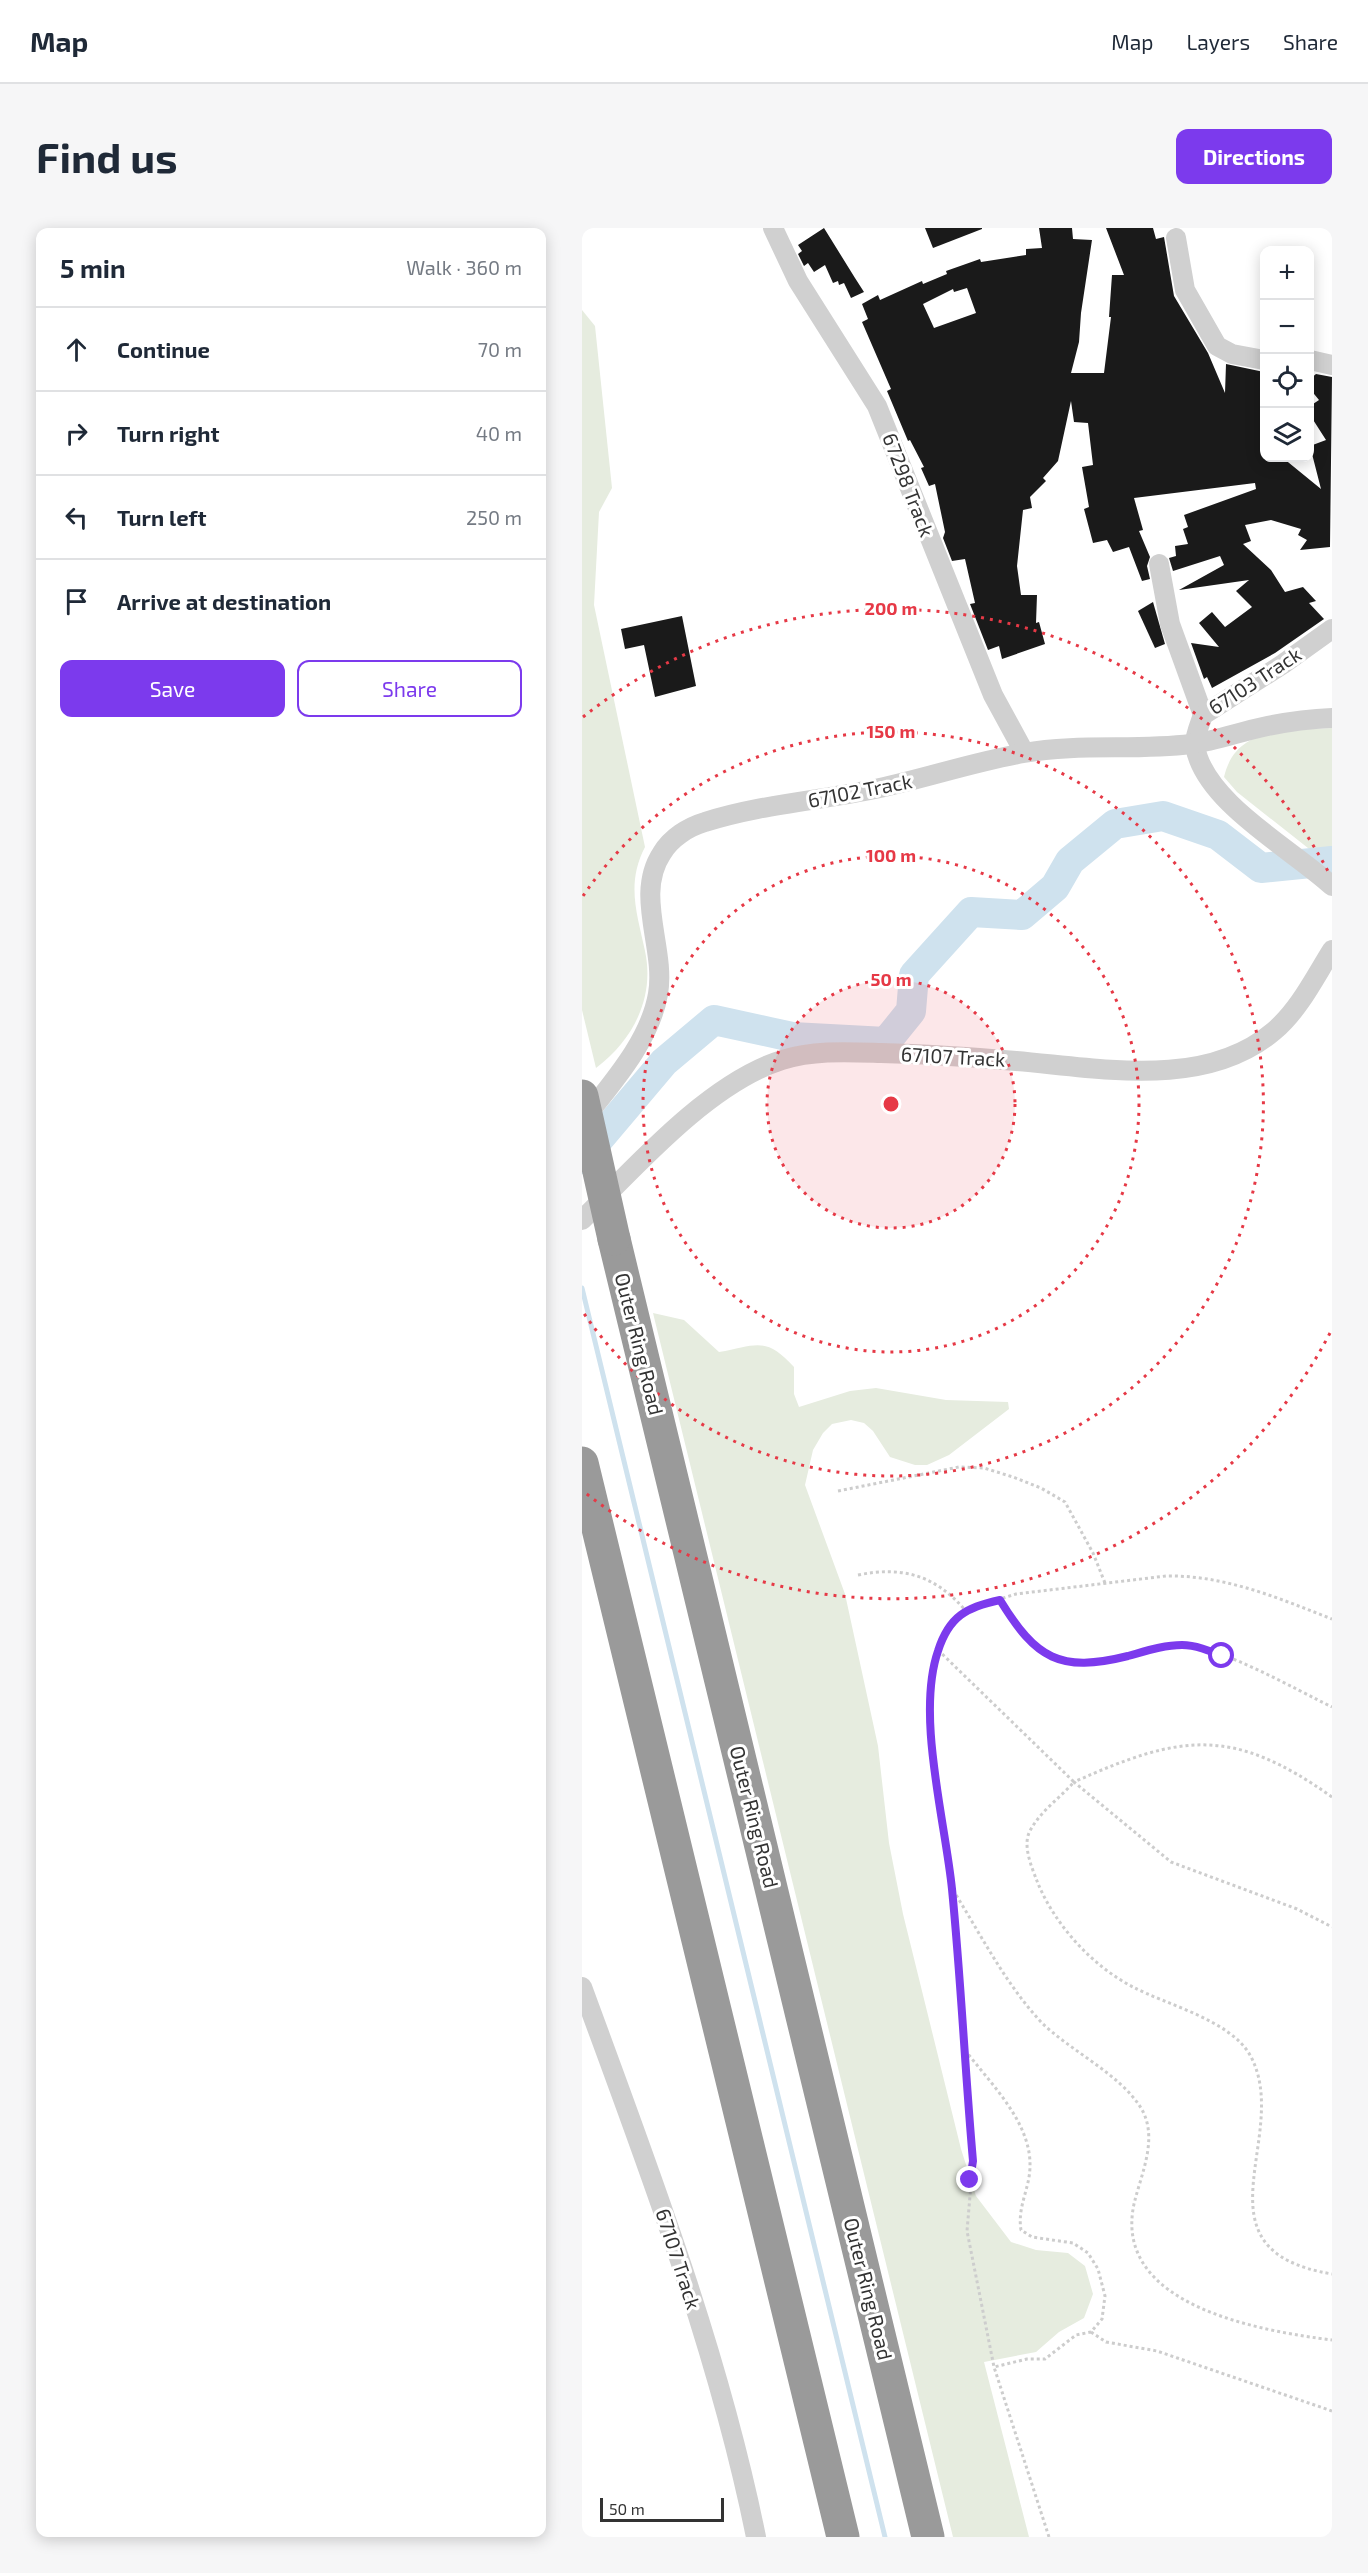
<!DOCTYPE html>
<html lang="en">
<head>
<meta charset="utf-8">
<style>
	body { margin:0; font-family:"Exo 2",sans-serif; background:#f6f6f7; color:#1f2937 }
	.controls { position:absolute; right:18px; top:18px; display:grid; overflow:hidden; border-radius:12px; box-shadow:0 3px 15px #0003 }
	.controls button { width:54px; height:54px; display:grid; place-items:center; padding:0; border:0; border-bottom:2px solid #e0e1e3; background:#fff; color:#1f2937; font:30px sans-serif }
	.scale { position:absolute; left:18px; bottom:15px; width:124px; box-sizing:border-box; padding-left:6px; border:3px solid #333; border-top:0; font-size:16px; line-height:21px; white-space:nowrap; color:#333; -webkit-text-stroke:4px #fff; paint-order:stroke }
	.stop { position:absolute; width:18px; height:18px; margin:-14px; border:4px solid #7c3aed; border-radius:50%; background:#fff }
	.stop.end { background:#7c3aed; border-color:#fff; box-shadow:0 2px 6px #0008 }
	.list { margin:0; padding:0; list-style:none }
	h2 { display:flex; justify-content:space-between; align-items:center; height:78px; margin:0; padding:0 24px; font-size:26px }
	h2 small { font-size:20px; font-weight:400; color:#747a83 }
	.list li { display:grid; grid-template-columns:39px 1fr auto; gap:18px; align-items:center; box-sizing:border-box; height:84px; padding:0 24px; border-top:2px solid #e0e1e3 }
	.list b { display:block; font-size:22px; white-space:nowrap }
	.list em { font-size:20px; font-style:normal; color:#747a83 }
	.actions { display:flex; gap:12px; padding:18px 24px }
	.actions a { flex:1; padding:14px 0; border:2px solid #7c3aed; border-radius:12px; text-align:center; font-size:21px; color:#7c3aed }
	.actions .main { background:#7c3aed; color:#fff }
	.icon { flex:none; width:33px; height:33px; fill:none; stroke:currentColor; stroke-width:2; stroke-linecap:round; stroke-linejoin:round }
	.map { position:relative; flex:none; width:750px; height:2309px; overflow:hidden; border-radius:12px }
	header { display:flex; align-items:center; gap:36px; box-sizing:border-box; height:84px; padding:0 30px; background:#fff; border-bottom:2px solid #e0e1e3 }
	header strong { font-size:28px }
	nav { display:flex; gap:33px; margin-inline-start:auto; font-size:21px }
	.intro { display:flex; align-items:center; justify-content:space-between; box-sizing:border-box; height:144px; padding:0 36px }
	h1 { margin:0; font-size:42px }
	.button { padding:15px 27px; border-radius:12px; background:#7c3aed; color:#fff; font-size:21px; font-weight:700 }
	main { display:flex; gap:36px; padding:0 36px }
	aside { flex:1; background:#fff; border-radius:12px; box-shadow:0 3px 15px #0003 }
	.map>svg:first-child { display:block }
	.green { fill:#e6ecdf }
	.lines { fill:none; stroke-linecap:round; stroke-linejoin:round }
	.stream { stroke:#cfe2ee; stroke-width:5 }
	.river { stroke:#cfe2ee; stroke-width:30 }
	.building { fill:#1a1a1a; fill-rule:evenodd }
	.path { stroke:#cdcdcd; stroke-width:3; stroke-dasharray:3 3; stroke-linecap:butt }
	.minor { stroke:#d0d0d0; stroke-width:20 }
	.motorway { stroke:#9a9a9a; stroke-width:33 }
	.motorway-bridge { stroke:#9a9a9a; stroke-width:33 }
	.route { stroke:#7c3aed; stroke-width:8 }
	.ring { fill:none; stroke:#e63946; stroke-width:3; stroke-dasharray:3 6 }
	.labels { text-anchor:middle; stroke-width:6; stroke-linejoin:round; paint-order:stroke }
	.street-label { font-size:20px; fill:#333; stroke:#fff }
	.centre { fill:#e63946; stroke:#fff; stroke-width:3 }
	.ring-label { font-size:18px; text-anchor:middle; font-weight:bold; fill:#e63946; stroke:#fff; stroke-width:6; stroke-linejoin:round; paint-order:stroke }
</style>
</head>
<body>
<header>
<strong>Map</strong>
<nav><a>Map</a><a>Layers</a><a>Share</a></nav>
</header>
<div class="intro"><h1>Find us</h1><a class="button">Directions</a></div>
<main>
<aside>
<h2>5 min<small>Walk · 360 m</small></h2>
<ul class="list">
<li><svg class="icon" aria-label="ahead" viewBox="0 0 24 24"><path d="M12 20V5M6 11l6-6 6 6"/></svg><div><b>Continue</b></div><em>70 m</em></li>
<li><svg class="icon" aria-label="right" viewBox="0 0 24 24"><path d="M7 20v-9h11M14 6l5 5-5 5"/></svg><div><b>Turn right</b></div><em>40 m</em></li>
<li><svg class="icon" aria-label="left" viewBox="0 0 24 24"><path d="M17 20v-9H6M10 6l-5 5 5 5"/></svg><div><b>Turn left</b></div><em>250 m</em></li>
<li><svg class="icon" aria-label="arrive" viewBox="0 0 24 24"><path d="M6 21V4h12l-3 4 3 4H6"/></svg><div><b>Arrive at destination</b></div></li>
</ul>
<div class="actions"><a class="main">Save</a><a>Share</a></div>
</aside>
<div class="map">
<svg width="750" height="2309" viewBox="0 0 750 2309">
	<rect width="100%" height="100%" fill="#fff"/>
	<g class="green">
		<path d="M0 82 13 98 30 260 17 284 12 377 63 619C44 656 55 685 63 723 73 770 51 812 14 840L0 782Z"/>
		<path d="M750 500V639L655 564 642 549C654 497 707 503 750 500Z"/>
		<path d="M71 1085 102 1092 137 1124C175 1117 184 1108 212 1139V1166L217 1179 268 1163 294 1160 364 1172 426 1174 427 1181 367 1227 345 1237H333L308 1229 291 1203 282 1195 269 1192 250 1196 241 1205 231 1222 223 1257 263 1366 296 1518 307 1615 321 1686 379 1921 394 1968 429 2014 454 2022 486 2025 503 2038 511 2066 502 2090 477 2104 454 2124 402 2134 447 2309H371Z"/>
	</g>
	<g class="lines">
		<path class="stream" d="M0 1060 303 2309"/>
		<path class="river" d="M0 931 82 834 132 792 210 809 304 814 329 783 332 747 389 684 440 687 473 659 488 633 533 596 581 588 636 607 679 640 750 633"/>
	</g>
	<g class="building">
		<path d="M242 0 273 50 282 64 269 70 262 55 257 57 256 53 251 55 243 37 232 44 226 35 222 38 216 26 220 23 216 17Z"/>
		<path d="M343 0H400V1L351 20Z"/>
		<path d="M457 0H490L491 11 510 12 499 85 497 114 489 145H522L529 89H527L530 47H542L524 0H571L574 11 582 9 592 68 626 125 643 165 644 136 682 144V230H701L739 261 728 218 744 212 728 187V178L737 172 728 161V151L734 146 750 149 748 319 718 322 725 312 716 307 719 301 689 292 663 297 669 313 661 316 689 342 703 364 721 359 734 373 727 375 742 391 693 425 630 460 625 449 622 451 609 415 637 419 617 395 630 384 643 399 670 379 654 363 667 352 597 362 642 337 638 328 591 343 587 330 594 328 593 318 606 316 601 301 606 299 602 287 674 261 673 255 552 270 561 302 557 303 568 329 565 338 568 351 560 353 547 319 531 324 525 312 511 315 502 281 507 279 500 239 511 237 506 195 492 194 489 173 476 233 461 250 464 253 448 269 450 280 441 282 435 338 439 367H455L454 395 457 394 463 416 420 431 417 418 406 422 388 376 393 375 383 331 370 333 361 310 363 304 353 256 347 258 339 240 342 239 328 212 326 213 305 163 309 161 280 94 286 91 280 76 296 67 298 72 340 53 341 56 365 46 364 43 398 31 399 34 444 27V21L460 20ZM385 60 394 85 352 100 341 76 371 61 372 64Z"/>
		<path d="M571 374 583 416 573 420 556 383Z"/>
		<path d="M100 388 114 458 73 469 62 417 43 421 39 401Z"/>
	</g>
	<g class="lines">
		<g class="path">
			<path d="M256 1263 377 1239 402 1240 431 1249 459 1260 483 1274 511 1325 523 1355"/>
			<path d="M276 1347C320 1338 353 1347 383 1382"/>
			<path d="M418 1372C458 1436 482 1444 554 1426 570 1422 586 1416 603 1417 641 1420 713 1461 750 1479"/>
			<path d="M356 1422 492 1554C478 1570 456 1585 447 1605 441 1619 450 1640 455 1653 472 1696 510 1738 551 1759 585 1777 648 1792 668 1827 712 1906 605 2022 750 2046"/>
			<path d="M750 1569C650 1498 599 1506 492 1554L589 1634 715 1681 750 1699"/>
			<path d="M371 1662C399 1707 423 1755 459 1794 487 1822 538 1846 559 1880 577 1910 559 1946 552 1976 530 2078 679 2103 750 2112"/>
			<path d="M383 1822C408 1855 449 1894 448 1938 448 1960 435 1979 439 2002L450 2009 491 2015 506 2025 516 2041 523 2068 520 2091 509 2104 494 2107 463 2131H445L412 2139"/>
			<path d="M509 2104 524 2114 575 2123 750 2183"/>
			<path d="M467 2309 412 2139 385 2003 391 1933 370 1661 348 1492V1455L356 1422 369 1396 383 1382 434 1366 584 1348C643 1347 696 1370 750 1391"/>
		</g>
		<g class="minor">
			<path d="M191 0 216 53 295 178 411 467 442 524"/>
			<path d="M594 10 603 62 635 118 650 126 682 132"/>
			<path d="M728 132 750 137"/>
			<path d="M577 336 588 396 621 487"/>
			<path d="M750 401 701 436 621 487C618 496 612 509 613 518 622 574 710 621 750 658"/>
			<path d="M1 892C30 855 68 813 76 766 84 720 52 667 80 625 89 610 106 599 123 594 176 577 233 573 288 562 339 552 390 534 442 525 497 515 554 523 609 516 634 513 657 504 681 499 704 494 727 491 750 490"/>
			<path d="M0 992C54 938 127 855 200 832 232 822 266 824 299 825 344 826 389 829 434 833 517 840 623 862 692 803 717 782 733 749 750 722"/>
			<path d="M0 1759C66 1939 136 2121 174 2309"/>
		</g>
		<g class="motorway">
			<path d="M32 1011 346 2309"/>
			<path d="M0 1235 261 2309"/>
		</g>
		<path class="motorway-bridge" d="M0 868 32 1011"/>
	</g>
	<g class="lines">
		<path class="route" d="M388 1952 391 1933C383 1843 379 1752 370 1661 363 1592 334 1487 356 1423 367 1388 385 1379 418 1372 454 1431 478 1445 546 1428 564 1423 582 1417 600 1417 614 1417 628 1423 640 1428"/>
	</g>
	<circle cx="309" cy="876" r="124" fill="#e63946" fill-opacity=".12"/>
	<g class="ring">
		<circle cx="309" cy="876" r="124"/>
		<circle cx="309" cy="876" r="248"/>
		<path d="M1 668A372 372 0 1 1 1 1084"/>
		<path d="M748 1105A495 495 0 0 1 1 1263M1 489A495 495 0 0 1 748 647"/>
	</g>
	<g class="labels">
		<g class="street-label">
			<text transform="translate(326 257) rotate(69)" y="7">67298 Track</text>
			<text transform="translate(673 453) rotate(-33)" y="7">67103 Track</text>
			<text transform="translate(278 563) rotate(-11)" y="7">67102 Track</text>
			<text transform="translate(371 829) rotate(3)" y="7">67107 Track</text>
			<text transform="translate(57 1116) rotate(76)" y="7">Outer Ring Road</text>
			<text transform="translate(172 1589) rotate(76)" y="7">Outer Ring Road</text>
			<text transform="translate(96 2031) rotate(72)" y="7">67107 Track</text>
			<text transform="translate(286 2061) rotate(76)" y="7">Outer Ring Road</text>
		</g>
	</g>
	<circle cx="309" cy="876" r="9" class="centre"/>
	<g class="ring-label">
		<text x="309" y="387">200 m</text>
		<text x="309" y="510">150 m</text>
		<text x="309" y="634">100 m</text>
		<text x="309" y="758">50 m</text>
	</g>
</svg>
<div class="controls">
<button>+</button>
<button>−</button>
<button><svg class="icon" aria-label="locate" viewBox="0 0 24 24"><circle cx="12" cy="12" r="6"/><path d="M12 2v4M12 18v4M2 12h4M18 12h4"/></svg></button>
<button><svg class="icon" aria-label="layers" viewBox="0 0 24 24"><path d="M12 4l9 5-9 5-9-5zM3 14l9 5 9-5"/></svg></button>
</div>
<div class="scale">50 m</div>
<div class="stop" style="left:640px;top:1428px"></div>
<div class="stop end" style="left:388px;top:1952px"></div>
</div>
</main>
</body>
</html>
